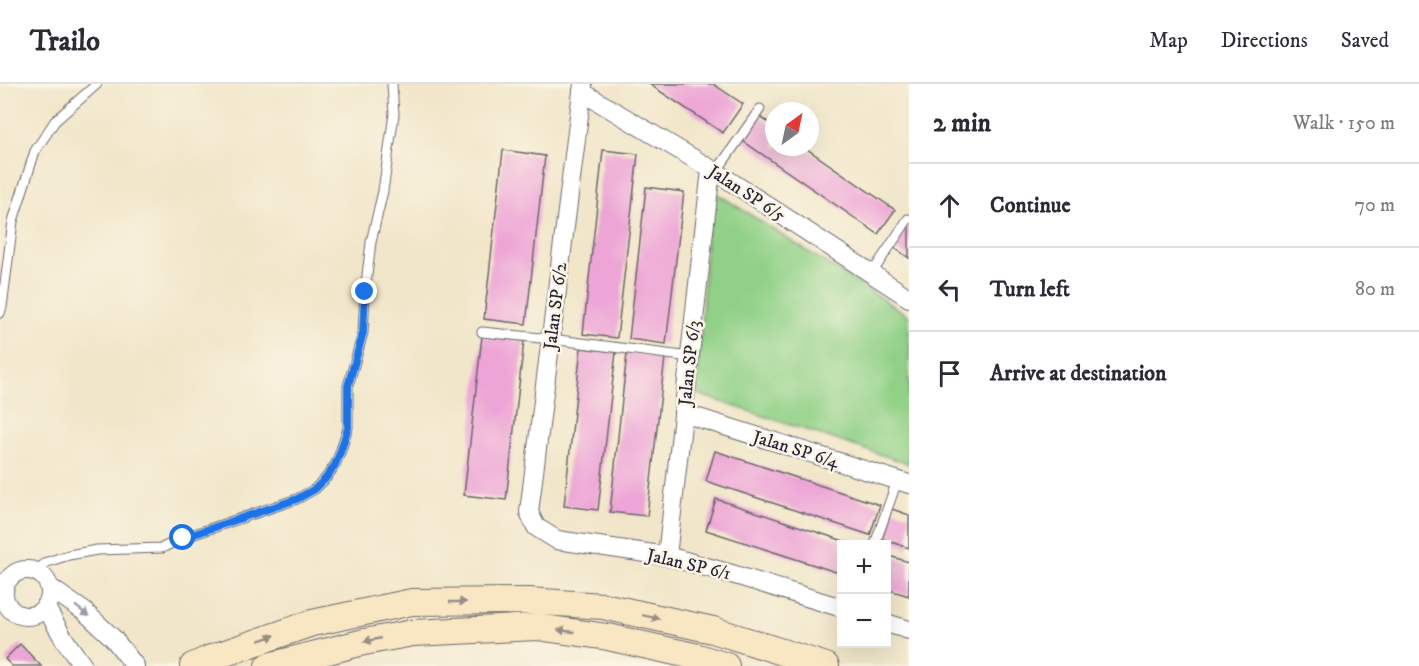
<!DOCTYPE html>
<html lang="en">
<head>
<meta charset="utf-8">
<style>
	body { margin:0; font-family:"IM FELL DW Pica",serif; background:#f2f2f3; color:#2b2b33 }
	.controls { position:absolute; right:18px; bottom:18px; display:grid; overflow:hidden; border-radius:0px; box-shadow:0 6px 24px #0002 }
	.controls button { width:54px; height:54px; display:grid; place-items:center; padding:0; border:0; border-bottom:2px solid #e1e1e2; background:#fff; color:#2b2b33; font:30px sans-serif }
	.compass { position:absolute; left:765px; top:18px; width:54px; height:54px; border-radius:50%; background:#fff; box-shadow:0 6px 24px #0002; rotate:33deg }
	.stop { position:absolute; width:18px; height:18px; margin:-14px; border:4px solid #1a73e8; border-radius:50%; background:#fff }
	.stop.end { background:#1a73e8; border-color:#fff; box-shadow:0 2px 6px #0008 }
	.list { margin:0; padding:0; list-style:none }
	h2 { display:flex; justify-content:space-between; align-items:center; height:78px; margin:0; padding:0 24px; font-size:26px }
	h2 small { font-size:20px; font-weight:400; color:#7c7c81 }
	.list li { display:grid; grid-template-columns:39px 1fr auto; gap:18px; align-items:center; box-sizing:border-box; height:84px; padding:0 24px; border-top:2px solid #e1e1e2 }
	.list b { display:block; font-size:22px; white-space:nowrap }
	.list em { font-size:20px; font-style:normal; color:#7c7c81 }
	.icon { flex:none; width:33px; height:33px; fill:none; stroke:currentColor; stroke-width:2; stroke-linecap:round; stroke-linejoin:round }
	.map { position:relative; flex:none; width:909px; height:582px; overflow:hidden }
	header { display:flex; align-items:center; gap:36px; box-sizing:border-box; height:84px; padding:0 30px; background:#fff; border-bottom:2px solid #e1e1e2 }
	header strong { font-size:28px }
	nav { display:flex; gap:33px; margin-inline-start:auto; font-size:21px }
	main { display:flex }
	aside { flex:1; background:#fff }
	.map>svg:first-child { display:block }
	.green { fill:#91d187; stroke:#5a7a61; stroke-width:1.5 }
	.building { fill:#eda4d6 }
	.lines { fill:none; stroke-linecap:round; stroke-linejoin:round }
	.lane-casing { stroke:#6a676d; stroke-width:11 }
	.street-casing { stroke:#6a676d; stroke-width:20 }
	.secondary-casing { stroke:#6a676d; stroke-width:28 }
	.lane { stroke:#fff; stroke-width:9 }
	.street { stroke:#fff; stroke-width:18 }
	.secondary { stroke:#f9e7c3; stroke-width:26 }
	.oneway { fill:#988e86 }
	.oneway2 { fill:#9c9ca7 }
	.route { stroke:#1a73e8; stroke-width:8 }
	.labels { text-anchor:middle; stroke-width:5; stroke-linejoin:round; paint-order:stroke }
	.street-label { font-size:18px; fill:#22223b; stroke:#fcf5e5 }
</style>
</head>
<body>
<header>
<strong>Trailo</strong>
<nav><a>Map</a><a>Directions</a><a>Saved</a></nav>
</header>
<main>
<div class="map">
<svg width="909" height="582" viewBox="0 0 909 582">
	<rect width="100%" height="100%" fill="#fcf5e5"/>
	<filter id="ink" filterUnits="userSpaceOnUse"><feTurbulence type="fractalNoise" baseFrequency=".0167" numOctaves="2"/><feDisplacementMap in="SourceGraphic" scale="12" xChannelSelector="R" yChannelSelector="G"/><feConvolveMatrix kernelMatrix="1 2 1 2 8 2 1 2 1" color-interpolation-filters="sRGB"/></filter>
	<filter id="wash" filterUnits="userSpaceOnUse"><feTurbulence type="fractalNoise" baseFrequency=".008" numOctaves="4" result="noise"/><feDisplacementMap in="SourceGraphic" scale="24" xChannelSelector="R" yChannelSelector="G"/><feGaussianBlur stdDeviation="1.35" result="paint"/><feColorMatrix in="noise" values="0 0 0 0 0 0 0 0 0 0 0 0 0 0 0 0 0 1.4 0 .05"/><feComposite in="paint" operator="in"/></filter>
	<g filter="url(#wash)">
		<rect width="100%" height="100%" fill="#f1e6c9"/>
		<path class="green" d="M710 105 909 232V380L697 310Z"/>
		<g id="blocks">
			<g class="building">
				<path d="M649 0H713L743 20 723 49Z"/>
				<path d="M757 31 774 42V63H804L895 126 878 150 740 55Z"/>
				<path d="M503 66 545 72 526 240 484 235Z"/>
				<path d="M603 66 638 70 617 254 583 250Z"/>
				<path d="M646 103 684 108 666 260 629 255Z"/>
				<path d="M909 137V174L892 162Z"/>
				<path d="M482 252 524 257 506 416 464 411Z"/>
				<path d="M581 264 616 268 598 426 564 422Z"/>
				<path d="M627 269 665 273 647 432 610 428Z"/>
				<path d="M715 367 880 421 870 451 706 397Z"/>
				<path d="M716 415 853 460H842V490L706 446Z"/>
				<path d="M892 425 909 431V464L882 455Z"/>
				<path d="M886 471 909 478V512L886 505Z"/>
				<path d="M20 560 41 582H12L5 575Z"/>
			</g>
		</g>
	</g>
	<g filter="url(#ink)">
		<use href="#blocks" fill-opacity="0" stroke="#6a676d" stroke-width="1.5"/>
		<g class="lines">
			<defs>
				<g id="lane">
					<path d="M716 88 760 25"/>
					<path d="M872 189 908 135"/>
					<path d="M0 229 2 223 13 137 35 67 55 37 97 0"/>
					<path d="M482 248 551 255 690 273"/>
					<path d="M875 460 897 397"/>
					<path d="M35 487 47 478 69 471 97 466 162 464 183 454 297 415 315 405 326 394 335 381 340 369 348 344V302L363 249 365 208 371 158 383 107 394 30 392 0"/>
				</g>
				<g id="street">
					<path d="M583 0 529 428 536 443 557 456 667 472 735 491 842 524"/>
					<path d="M582 8 716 88 909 214"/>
					<path d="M683 329 909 400"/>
					<path d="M667 472 711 86"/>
					<circle cx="27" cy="509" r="23"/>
					<path d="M49 503 85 528 113 554 135 582"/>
					<path d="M45 522 64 555 83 582"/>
					<path d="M886 539 909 546"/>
				</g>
				<g id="secondary">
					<path d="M193 582 211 574 312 539 412 518 528 517 603 522 713 546 826 582"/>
					<path d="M268 582 364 558 413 549 537 543 608 553 698 573 726 582"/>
				</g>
			</defs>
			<use href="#lane" class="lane-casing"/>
			<use href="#street" class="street-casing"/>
			<use href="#secondary" class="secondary-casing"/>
			<use href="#lane" class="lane"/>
			<use href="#street" class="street"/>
			<use href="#secondary" class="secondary"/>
		</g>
		<defs><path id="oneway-solid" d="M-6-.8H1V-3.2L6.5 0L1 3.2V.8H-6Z" transform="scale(1.5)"/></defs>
		<g class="oneway">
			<use href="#oneway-solid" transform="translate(458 518)"/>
			<use href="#oneway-solid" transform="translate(651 533) rotate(12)"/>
			<use href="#oneway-solid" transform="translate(566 547) rotate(-172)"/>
			<use href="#oneway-solid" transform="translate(267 554) rotate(-19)"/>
			<use href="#oneway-solid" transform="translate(372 556) rotate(169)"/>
		</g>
		<use class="oneway2" href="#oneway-solid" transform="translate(82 527) rotate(38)"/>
	</g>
	<g class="lines" filter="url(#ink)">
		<path class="route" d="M183 454 297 415 315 405 326 394 335 381 340 369 348 344V302L363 249 365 208"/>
	</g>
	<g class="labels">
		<g class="street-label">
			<text transform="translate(747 109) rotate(33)" y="6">Jalan SP 6/5</text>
			<text transform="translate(555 222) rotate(-83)" y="6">Jalan SP 6/2</text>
			<text transform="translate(689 279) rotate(-84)" y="6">Jalan SP 6/3</text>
			<text transform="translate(796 365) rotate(17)" y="6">Jalan SP 6/4</text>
			<text transform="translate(689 480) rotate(13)" y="6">Jalan SP 6/1</text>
		</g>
	</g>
</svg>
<div class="controls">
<button>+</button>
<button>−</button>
</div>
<svg class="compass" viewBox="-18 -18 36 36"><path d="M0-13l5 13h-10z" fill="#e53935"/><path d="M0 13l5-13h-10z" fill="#7c7c81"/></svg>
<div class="stop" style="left:183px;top:454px"></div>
<div class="stop end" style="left:365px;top:208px"></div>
</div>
<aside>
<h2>2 min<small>Walk · 150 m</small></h2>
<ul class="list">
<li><svg class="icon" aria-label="ahead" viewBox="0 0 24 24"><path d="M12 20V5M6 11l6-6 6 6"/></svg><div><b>Continue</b></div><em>70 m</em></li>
<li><svg class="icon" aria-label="left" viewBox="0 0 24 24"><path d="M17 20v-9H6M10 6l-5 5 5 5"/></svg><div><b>Turn left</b></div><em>80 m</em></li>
<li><svg class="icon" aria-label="arrive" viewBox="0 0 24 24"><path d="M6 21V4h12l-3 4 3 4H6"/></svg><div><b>Arrive at destination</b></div></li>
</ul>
</aside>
</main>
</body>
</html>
